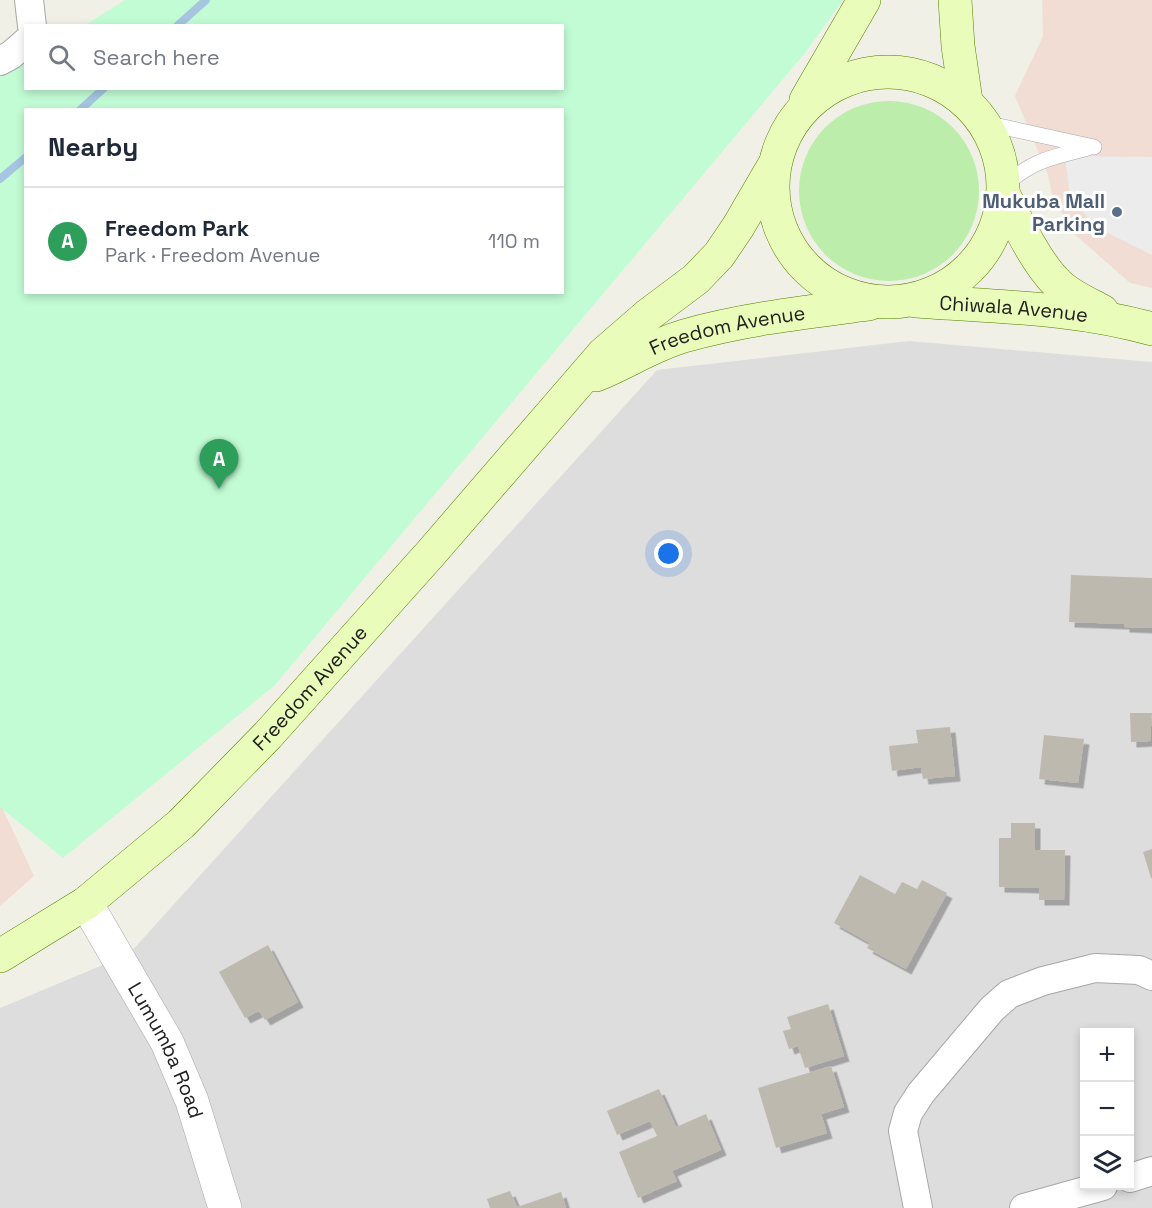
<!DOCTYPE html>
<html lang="en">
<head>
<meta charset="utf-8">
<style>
	body { margin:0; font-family:"Space Grotesk",sans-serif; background:#f2f2f3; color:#1f2937 }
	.controls { position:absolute; right:18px; bottom:18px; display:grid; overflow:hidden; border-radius:0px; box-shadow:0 3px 9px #0003 }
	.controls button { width:54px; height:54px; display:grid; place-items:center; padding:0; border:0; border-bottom:2px solid #e0e1e3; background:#fff; color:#1f2937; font:30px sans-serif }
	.you { position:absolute; left:669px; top:554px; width:21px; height:21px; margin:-15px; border:4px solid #fff; border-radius:50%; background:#1a73e8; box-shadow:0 0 0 9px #1a73e833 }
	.badge { display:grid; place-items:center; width:39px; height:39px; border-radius:50%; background:#d03000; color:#fff; font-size:20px; font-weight:700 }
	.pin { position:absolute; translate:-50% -50px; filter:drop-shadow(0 2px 3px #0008) }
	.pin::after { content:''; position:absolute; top:32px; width:21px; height:18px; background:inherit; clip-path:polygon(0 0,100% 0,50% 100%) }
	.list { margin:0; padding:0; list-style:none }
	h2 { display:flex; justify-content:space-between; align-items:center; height:78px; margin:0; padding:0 24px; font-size:26px }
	h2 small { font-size:20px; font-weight:400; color:#747a83 }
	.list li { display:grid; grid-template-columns:39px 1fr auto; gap:18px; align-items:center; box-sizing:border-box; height:108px; padding:0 24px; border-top:2px solid #e0e1e3 }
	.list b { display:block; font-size:22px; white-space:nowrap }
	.list p { margin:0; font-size:20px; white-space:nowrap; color:#747a83 }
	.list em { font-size:20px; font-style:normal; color:#747a83 }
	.icon { flex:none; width:33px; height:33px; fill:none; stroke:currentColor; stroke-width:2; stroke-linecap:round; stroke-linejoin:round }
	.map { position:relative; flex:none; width:1152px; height:1208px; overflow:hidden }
	.search { position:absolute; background:#fff; box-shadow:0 3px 9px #0003; left:24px; top:24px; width:540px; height:66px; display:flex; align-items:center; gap:15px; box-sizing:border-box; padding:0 21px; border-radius:0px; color:#747a83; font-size:22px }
	.panel { position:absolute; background:#fff; box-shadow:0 3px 9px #0003; left:24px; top:108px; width:540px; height:186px; border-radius:0px }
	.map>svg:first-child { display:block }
	.residential { fill:#dedddd; fill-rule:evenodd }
	.commercial { fill:#f2ddd5 }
	.grass { fill:#bcedab }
	.park { fill:#c2fcd4; fill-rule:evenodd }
	.parking { fill:#ececec }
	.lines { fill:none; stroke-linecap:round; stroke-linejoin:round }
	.stream { stroke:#a5c5e0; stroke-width:8 }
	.building { fill:#beb9af; filter:url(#shadow) }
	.service-casing { stroke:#a7a7a7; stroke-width:16 }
	.minor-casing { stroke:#a7a7a7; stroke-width:30 }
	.tertiary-casing { stroke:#a7a7a7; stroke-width:34 }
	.secondary-casing { stroke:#537e01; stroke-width:34 }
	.service { stroke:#fff; stroke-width:15 }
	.minor { stroke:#fff; stroke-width:28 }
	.tertiary { stroke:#fff; stroke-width:33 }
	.secondary { stroke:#e9fcb9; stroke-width:33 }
	.service-dot { fill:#5c6f8a; stroke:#fff; stroke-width:2 }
	.labels { text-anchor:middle; stroke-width:6; stroke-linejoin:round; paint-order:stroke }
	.service-label { font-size:20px; font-weight:bold; fill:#4e5e75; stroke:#fff; text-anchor:end }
	.street-label { font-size:20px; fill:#202020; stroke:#fff }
</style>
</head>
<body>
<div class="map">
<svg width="1152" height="1208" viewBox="0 0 1152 1208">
	<defs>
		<filter id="shadow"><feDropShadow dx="5.5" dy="5.5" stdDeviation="0" flood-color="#0004"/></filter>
	</defs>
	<rect width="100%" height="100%" fill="#f1f0e6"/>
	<path class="residential" d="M909 341 1152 362V1208H0V1008L129 954 657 370ZM1084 1032H1130V1186H1084Z"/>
	<g class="commercial">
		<path d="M1042 0H1152V288L1130 283 1073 233 1052 195 1048 175 1015 96 1043 36Z"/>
		<path d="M0 803 34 876 0 906Z"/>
	</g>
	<circle class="grass" cx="889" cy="191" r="90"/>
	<path class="park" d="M125 0H843L805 53 274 686 63 858 0 807V76L25 61 26 88H562V26L85 25ZM26 110H562V292H26Z"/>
	<path class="parking" d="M1065 156 1152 157V255L1096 227 1070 197Z"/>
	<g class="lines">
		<g class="stream">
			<path d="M177 26 206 0"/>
			<path d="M80 110 104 88"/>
			<path d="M0 179 26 157"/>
		</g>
	</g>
	<g class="building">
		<path d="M1071 575 1152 578V628L1124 627V624L1069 622Z"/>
		<path d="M1130 713H1152L1150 741 1131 742Z"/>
		<path d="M950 727 955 776 923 779 921 767 892 771 889 746 918 743 916 730Z"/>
		<path d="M1044 735 1084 739 1078 783 1039 779Z"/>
		<path d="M1011 823H1035V850H1065L1064 900H1039V888L999 887V838H1011Z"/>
		<path d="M1152 849V878H1151L1143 852Z"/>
		<path d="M860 875 895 894 902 882 917 889 922 880 947 893 906 969 867 948 870 943 834 923Z"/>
		<path d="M268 945 298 1002 265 1020 259 1011 245 1018 219 972Z"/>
		<path d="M828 1004 844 1056 805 1068 798 1046 789 1049 783 1031 791 1029 787 1017Z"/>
		<path d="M831 1066 844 1107 821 1114 827 1133 776 1148 758 1088Z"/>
		<path d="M659 1089 676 1127 706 1114 721 1150 672 1171 677 1181 638 1198 619 1152 657 1136 650 1121 617 1135 607 1111Z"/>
		<path d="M510 1191 517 1207 561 1192 566 1208H490L487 1199Z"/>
	</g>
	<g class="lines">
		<defs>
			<g id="service">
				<path d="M985 123 1094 147"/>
				<path d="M1004 185C1036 159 1050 158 1088 148"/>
			</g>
			<g id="minor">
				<path d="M29 0 32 26"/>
				<path d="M0 61 11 55 26 42"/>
				<path d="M1130 1178 1152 1171"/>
				<path d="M918 1208 903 1131 908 1113 921 1093 992 1009 1009 994 1043 981 1095 968 1139 970 1152 976"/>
				<path d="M1024 1208 1103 1186"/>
			</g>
			<g id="tertiary">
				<path id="s1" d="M86 903 167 1042 192 1101 225 1208"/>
			</g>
			<g id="secondary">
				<path d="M955 0 958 46 966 101"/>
				<circle cx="888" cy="187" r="115"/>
				<path d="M806 100 864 0"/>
				<path d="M1004 195C1017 222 1036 263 1058 284 1070 296 1087 303 1102 311"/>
				<path id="s2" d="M916 301C996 307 1075 307 1152 329"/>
				<path id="s3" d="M596 375C626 363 653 345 684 336 744 319 807 312 869 304"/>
				<path id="s4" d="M0 956 86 903 181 824 268 735 431 553 603 354 648 315 696 279 719 255 738 227 773 167"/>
			</g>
		</defs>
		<use href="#service" class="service-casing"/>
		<use href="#minor" class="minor-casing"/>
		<use href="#tertiary" class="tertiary-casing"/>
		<use href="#secondary" class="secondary-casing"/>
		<use href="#service" class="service"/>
		<use href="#minor" class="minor"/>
		<use href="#tertiary" class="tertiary"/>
		<use href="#secondary" class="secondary"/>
	</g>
	<circle class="service-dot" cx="1117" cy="212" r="6"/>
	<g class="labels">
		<g class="service-label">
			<text x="1105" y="208">Mukuba Mall<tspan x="1105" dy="23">Parking</tspan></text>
		</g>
		<g class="street-label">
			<text dy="7" stroke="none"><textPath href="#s2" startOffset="98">Chiwala Avenue</textPath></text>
			<text dy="7" stroke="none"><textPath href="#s3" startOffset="140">Freedom Avenue</textPath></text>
			<text dy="7" stroke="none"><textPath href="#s4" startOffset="412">Freedom Avenue</textPath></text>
			<text dy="7" stroke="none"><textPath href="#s1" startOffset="168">Lumumba Road</textPath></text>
		</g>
	</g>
</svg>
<div class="controls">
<button>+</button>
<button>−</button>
<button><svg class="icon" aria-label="layers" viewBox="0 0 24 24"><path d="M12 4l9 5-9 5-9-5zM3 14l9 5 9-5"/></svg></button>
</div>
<div class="you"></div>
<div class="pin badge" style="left:219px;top:489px;background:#2e9e5b">A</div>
<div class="search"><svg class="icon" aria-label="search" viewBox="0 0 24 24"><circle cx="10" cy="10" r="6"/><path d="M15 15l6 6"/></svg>Search here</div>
<section class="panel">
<h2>Nearby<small></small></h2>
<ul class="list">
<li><span class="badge" style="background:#2e9e5b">A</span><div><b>Freedom Park</b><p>Park · Freedom Avenue</p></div><em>110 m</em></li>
</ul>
</section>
</div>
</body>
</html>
